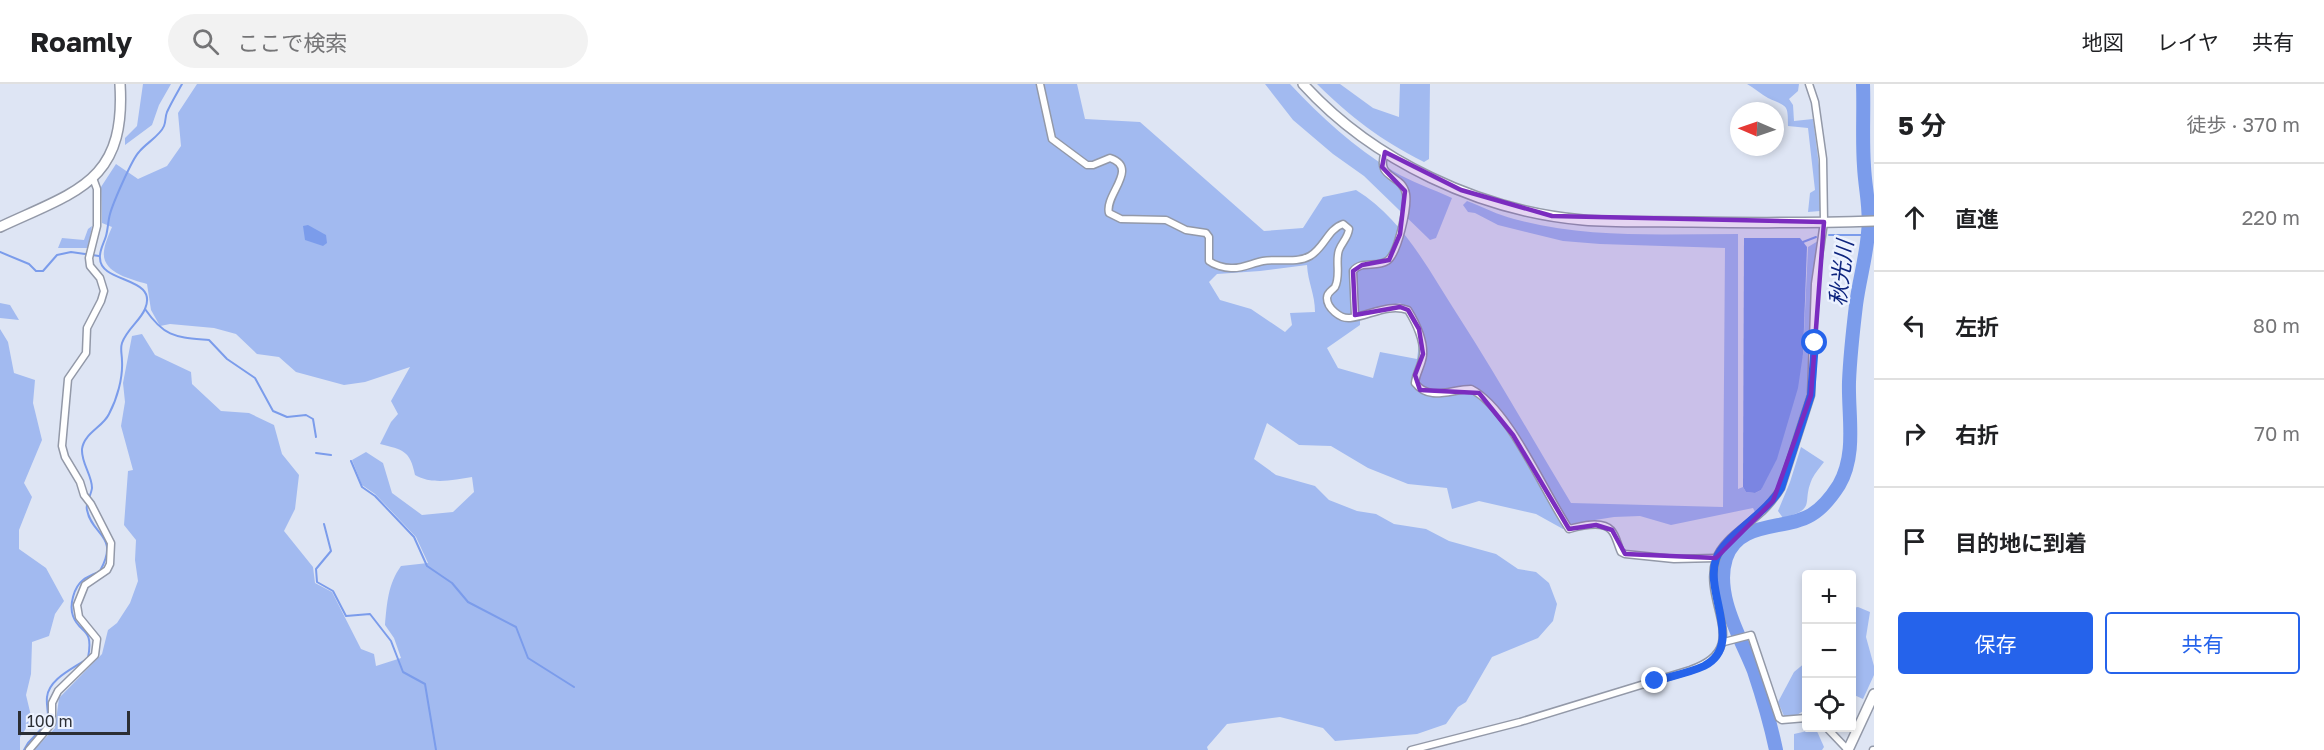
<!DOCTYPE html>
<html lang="ja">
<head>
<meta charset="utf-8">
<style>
	body { margin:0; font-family:"Golos Text","Noto Sans JP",sans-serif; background:#f2f2f2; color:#202124 }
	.controls { position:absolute; right:18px; bottom:18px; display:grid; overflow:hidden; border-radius:6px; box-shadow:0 3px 9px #0003 }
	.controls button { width:54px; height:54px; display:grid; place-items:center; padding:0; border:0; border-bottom:2px solid #e0e0e0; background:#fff; color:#202124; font:30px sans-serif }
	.compass { position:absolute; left:1730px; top:18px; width:54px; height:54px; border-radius:50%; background:#fff; box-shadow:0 3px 9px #0003; rotate:272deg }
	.scale { position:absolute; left:18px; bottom:15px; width:112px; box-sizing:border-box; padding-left:6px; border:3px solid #2b2e34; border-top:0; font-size:16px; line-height:21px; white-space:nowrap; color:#2b2e34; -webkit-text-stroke:4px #ecf2ff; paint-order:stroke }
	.stop { position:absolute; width:18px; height:18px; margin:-14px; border:4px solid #2563eb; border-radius:50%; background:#fff }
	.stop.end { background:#2563eb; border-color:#fff; box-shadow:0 2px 6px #0008 }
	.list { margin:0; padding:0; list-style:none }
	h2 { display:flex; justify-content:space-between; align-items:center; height:78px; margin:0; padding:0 24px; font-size:26px }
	h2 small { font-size:20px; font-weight:400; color:#757577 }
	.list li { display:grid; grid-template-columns:39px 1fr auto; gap:18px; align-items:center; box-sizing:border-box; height:108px; padding:0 24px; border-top:2px solid #e0e0e0 }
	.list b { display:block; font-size:22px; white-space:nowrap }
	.list em { font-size:20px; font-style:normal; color:#757577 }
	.actions { display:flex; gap:12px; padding:18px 24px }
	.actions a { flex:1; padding:14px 0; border:2px solid #2563eb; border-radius:6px; text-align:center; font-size:21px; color:#2563eb }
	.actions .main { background:#2563eb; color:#fff }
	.icon { flex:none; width:33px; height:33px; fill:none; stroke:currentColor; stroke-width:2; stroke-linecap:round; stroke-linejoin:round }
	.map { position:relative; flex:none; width:1874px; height:666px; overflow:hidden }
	header { display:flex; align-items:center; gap:36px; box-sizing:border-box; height:84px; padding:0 30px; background:#fff; border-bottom:2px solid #e0e0e0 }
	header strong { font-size:28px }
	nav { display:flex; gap:33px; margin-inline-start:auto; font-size:21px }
	.search { width:420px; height:54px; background:#f2f2f2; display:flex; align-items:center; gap:15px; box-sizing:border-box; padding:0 21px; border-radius:33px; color:#757577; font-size:22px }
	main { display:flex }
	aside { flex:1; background:#fff }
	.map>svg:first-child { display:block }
	.green { fill:#a2baf0; fill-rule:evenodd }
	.water { fill:#7b9ceb }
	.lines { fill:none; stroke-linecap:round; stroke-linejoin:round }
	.stream { stroke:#7b9ceb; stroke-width:2 }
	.river { stroke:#7b9ceb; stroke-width:14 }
	.street-casing { stroke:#9399a8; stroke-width:9 }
	.secondary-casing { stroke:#9399a8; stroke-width:12 }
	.street { stroke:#fff; stroke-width:6 }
	.secondary { stroke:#fff; stroke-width:9 }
	.route { stroke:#2563eb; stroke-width:8 }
	.marked { fill:#7b2cbf; fill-opacity:0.2; stroke:#7b2cbf; stroke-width:4.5; stroke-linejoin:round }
	.labels { text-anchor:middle; stroke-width:5; stroke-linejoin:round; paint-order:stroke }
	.water-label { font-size:22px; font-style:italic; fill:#0d247e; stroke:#ecf2ff }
</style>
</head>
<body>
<header>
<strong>Roamly</strong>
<div class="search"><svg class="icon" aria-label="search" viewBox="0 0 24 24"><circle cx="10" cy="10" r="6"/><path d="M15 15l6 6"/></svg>ここで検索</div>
<nav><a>地図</a><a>レイヤ</a><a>共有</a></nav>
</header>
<main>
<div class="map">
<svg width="1874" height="666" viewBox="0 0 1874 666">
	<rect width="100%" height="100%" fill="#dee5f4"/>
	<g class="green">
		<path d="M143 0H171L159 21 152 41 125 61V54L137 42Z"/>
		<path d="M197 0H1077L1085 35 1140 38 1264 147 1303 144 1323 113 1356 106C1403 135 1428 185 1457 230 1497 292 1533 356 1571 419L1723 423 1725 164 1600 160 1563 157 1498 141 1475 129 1468 128 1463 121 1467 117C1483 123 1498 131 1514 135 1587 155 1663 150 1738 150V405L1743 403 1746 408 1755 409 1761 406 1803 270 1808 163 1818 157 1811 214 1808 306 1779 398 1770 413 1755 428 1753 424 1671 441 1640 432 1614 433 1576 439 1563 445 1536 430 1479 417 1452 425 1447 404 1408 400 1368 384 1331 362 1299 361 1267 339 1254 375 1276 391 1315 402 1329 416 1357 427 1376 430 1394 440 1426 445 1449 457 1496 470 1518 485 1536 488 1549 499 1557 520 1553 537 1538 554 1492 573 1466 618 1458 623 1446 640 1417 650 1335 657 1323 644 1280 633 1227 640 1207 663 1208 666H34L55 644 59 614 102 570 108 546 117 539 130 519 138 497 135 476 136 456 124 441 128 387 133 386 121 342 125 318 123 299 132 252 142 250 155 271 191 288 192 300 221 327 249 329 274 341 282 370 299 391 295 425 284 447 313 483 315 499 332 508 361 565 374 570 376 582 401 574 394 554 385 541C387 519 388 500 401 482L428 479 416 453 375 410 362 401 352 376 366 368 383 379 392 409 422 431 453 428 474 408 472 393C454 396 432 401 415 391 410 366 403 366 380 360L391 338 398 330 391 317 410 283 365 298 344 301 296 288 279 273 257 270 236 250 214 244 170 240 160 242 151 226 147 200C131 195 101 189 104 167 105 159 109 150 112 143L102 139 101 103 116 80 138 95 167 82 181 62 178 29ZM1307 181C1308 199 1315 210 1315 228L1290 229 1292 241 1285 248 1251 225 1220 216 1209 198 1217 190 1260 187ZM1400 219C1424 231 1420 252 1417 275L1380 268 1373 294 1338 284 1327 264 1360 241V228Z"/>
		<path d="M1265 0H1290C1321 33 1354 63 1393 87 1411 98 1433 105 1452 114L1436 154 1430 156 1364 92 1333 70 1293 36Z"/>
		<path d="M1317 0H1340L1373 24 1399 33 1400 0H1430L1429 75 1424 78C1379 55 1353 35 1317 0Z"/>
		<path d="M1747 0H1799L1798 7 1789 15 1793 21 1794 37 1813 35 1820 89V127L1808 128 1810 109 1815 106 1808 44 1788 42C1788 19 1787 23 1768 14 1761 10 1754 4 1747 0Z"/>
		<path d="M92 142 88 164H58L62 154 84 156 88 145Z"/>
		<path d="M0 219 10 221 19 236 0 234Z"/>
		<path d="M0 245 8 258 14 289 35 296 33 319 42 356 24 399 32 413 19 446V465L46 484 64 517 55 530 49 552 32 558 31 590 26 611 32 636 20 653V666H0Z"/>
		<path d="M1801 363 1824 378C1820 383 1815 389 1812 395 1801 420 1818 424 1783 434L1778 427 1790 398Z"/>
		<path d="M1858 523 1870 528 1866 553 1874 582V591L1863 615 1852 610V536L1854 533 1853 524Z"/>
		<path d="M1806 578V625L1797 631 1784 632 1778 618 1794 588Z"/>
		<path d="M1816 645 1824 663 1822 666H1794V650Z"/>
	</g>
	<g class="water">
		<path d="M308 141 326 151 327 159 323 162 305 156 303 142Z"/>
		<path d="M1744 154H1800L1807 163 1803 270 1798 304 1777 375 1761 406 1755 409 1746 408 1743 403Z"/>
	</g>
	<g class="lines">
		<g class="stream">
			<path d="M1829 151H1868"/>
			<path d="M1803 158 1816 153"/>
			<path d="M0 168 29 180 36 187H43L57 171 71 168 99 172"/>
			<path d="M145 225C165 254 176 253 209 256L227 275 255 294 273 327 287 333 306 331 313 335 316 353"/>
			<path d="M316 369 331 371"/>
			<path d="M351 377 362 403 375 412 414 453 427 482 452 499 468 518 516 543 528 574 574 603"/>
			<path d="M324 440 331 467 316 485 317 498 333 507 346 532 370 530 391 557 403 588 425 600 436 666"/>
			<path d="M24 666 28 659 48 638C49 630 46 621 47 613 49 594 75 584 88 574 94 542 80 551 73 532 69 521 74 503 83 496 88 492 95 490 100 487 120 451 92 452 87 426 85 419 91 412 92 404 92 391 81 379 82 365 84 349 103 343 109 330 117 315 123 294 122 277 122 270 120 265 122 259 127 245 140 237 145 225 159 192 100 200 100 174 99 167 104 159 106 152 108 145 108 137 110 130 113 119 132 75 139 68 146 59 160 52 164 42 166 37 165 33 167 28 171 19 177 9 182 0"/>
		</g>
		<path class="river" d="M1776 666C1771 642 1762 611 1754 587 1741 554 1714 511 1726 474 1739 436 1784 447 1811 431 1823 424 1832 412 1839 401 1857 370 1848 332 1849 298 1850 273 1853 246 1856 221 1859 197 1866 174 1868 149 1871 126 1865 105 1864 82 1862 55 1864 27 1863 0"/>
		<defs>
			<g id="street">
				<path d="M1040 0 1052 55 1087 81H1093L1110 74C1140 84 1104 111 1109 129L1121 135 1166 136 1186 146 1206 149 1209 153V177C1214 181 1224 184 1231 184 1242 185 1252 179 1263 177 1278 174 1296 180 1310 172 1324 164 1328 145 1343 140L1349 145C1348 154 1342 158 1339 166 1335 177 1341 192 1335 203 1332 207 1327 208 1327 214 1327 224 1340 235 1350 234 1369 232 1388 219 1408 226 1416 239 1424 256 1423 271 1422 281 1416 289 1415 299 1430 318 1451 305 1471 305 1509 324 1544 408 1569 445 1580 442 1602 436 1611 446 1616 451 1618 462 1621 468L1625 470 1674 475 1716 474"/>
				<path d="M1355 231 1353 187C1361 176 1376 184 1387 177 1398 170 1408 123 1406 110 1402 89 1375 96 1385 68"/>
				<path d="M1724 558 1751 551 1779 634 1782 636 1806 634"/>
				<path d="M1827 644 1848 666"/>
				<path d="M29 666 52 639V619L58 607 95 571 97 555 79 533 77 521 85 501 107 486 110 480 111 459 91 420 84 411 80 398 65 373 62 362 68 295 86 269 87 244 101 217 104 207 100 194 90 182 89 174 97 142V105L93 94"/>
				<path d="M1411 666 1520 638 1690 586C1755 564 1701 520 1716 475 1722 457 1744 444 1757 432 1767 424 1774 415 1781 404L1811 311 1815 200 1824 138 1823 75 1815 18 1809 0"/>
				<path d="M1873 666H1874"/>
			</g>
			<g id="secondary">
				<path d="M1303 0C1373 77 1480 127 1583 136 1619 139 1656 137 1692 138 1753 139 1813 139 1874 137"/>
				<path d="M0 143C77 107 126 98 120 0"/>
				<path d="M1848 666 1874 610"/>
			</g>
		</defs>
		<use href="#street" class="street-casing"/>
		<use href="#secondary" class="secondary-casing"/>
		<use href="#street" class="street"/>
		<use href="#secondary" class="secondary"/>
	</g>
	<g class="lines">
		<path class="route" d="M1655 597C1671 592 1689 589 1704 582 1745 561 1704 509 1716 475 1724 452 1766 430 1781 404L1811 311 1815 259"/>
	</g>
	<path class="marked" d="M1385 68 1461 106 1552 132 1824 138 1811 311 1773 417 1716 474 1625 470 1612 446 1596 441 1569 445 1513 351 1479 309 1420 306 1415 291 1423 270 1419 245 1408 226 1400 223 1355 231 1353 187 1362 181 1389 176 1400 150 1405 107 1382 83Z"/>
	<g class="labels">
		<g class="water-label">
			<text transform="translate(1841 189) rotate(-83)" y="8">秋光川</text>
		</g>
	</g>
</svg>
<div class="controls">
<button>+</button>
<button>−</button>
<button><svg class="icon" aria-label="locate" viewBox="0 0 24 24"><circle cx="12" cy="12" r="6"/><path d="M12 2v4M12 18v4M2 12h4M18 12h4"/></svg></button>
</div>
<svg class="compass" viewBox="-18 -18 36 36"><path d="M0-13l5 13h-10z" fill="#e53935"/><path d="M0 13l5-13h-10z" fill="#757577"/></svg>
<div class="scale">100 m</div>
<div class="stop" style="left:1815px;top:259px"></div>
<div class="stop end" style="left:1655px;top:597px"></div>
</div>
<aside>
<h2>5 分<small>徒歩 · 370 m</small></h2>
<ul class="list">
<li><svg class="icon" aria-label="ahead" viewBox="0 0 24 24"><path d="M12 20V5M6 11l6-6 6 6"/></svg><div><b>直進</b></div><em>220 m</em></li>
<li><svg class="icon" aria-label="left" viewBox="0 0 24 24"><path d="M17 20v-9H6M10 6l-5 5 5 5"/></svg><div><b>左折</b></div><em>80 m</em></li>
<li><svg class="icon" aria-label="right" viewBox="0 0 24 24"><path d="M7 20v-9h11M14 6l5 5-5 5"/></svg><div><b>右折</b></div><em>70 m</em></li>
<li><svg class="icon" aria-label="arrive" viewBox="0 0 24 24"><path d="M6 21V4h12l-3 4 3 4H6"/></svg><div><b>目的地に到着</b></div></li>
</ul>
<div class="actions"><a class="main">保存</a><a>共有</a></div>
</aside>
</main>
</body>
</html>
